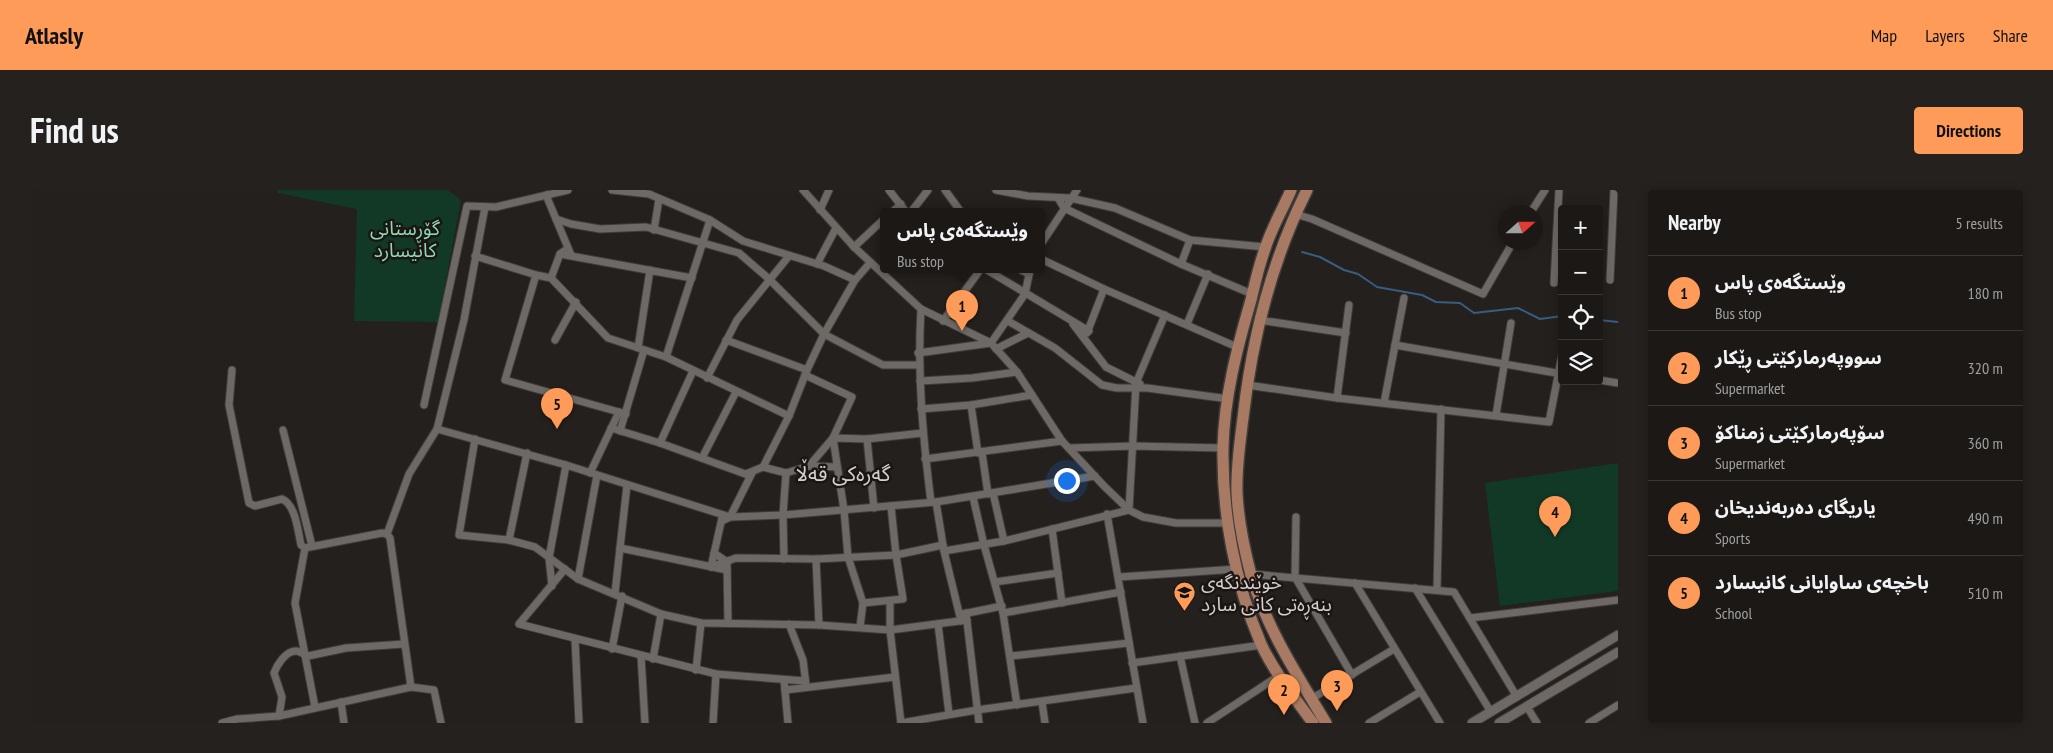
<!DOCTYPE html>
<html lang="en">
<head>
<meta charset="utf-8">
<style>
	body { margin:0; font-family:"PT Sans Narrow","Noto Sans Arabic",sans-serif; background:#24211f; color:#f1f3f6 }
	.controls { position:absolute; right:15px; top:15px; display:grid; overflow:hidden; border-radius:5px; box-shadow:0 2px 12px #0003 }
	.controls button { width:45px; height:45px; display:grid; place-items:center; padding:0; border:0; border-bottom:1px solid #393735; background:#1b1816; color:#f1f3f6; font:25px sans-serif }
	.compass { position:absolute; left:1468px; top:15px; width:45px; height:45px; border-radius:50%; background:#1b1816; box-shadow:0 2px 12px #0003; rotate:69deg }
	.you { position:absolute; left:1036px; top:290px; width:18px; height:18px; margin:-12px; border:4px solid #fff; border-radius:50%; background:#1a73e8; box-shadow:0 0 0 8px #1a73e833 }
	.badge { display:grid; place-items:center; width:32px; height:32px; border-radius:50%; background:#fe9b59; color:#111; font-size:16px; font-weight:700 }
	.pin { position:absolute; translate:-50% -41px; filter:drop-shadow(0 1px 2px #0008) }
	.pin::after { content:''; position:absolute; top:26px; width:18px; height:15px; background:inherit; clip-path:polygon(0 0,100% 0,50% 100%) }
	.popup { position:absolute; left:850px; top:18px; width:165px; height:65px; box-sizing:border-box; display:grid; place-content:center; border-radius:5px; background:#1b1816; filter:drop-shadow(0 1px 4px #0005); font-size:16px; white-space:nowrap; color:#a0a0a1 }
	.popup b { font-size:19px; color:#f1f3f6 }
	.popup::after { content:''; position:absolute; left:50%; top:100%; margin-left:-10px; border:10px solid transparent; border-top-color:#1b1816 }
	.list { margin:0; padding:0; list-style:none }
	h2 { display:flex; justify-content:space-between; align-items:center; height:65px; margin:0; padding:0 20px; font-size:21px }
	h2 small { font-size:16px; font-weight:400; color:#a0a0a1 }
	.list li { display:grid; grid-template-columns:32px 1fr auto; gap:15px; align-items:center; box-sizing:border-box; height:75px; padding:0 20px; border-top:1px solid #393735 }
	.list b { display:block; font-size:19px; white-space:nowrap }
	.list p { margin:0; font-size:16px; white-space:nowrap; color:#a0a0a1 }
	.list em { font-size:16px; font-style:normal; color:#a0a0a1 }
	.icon { flex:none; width:28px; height:28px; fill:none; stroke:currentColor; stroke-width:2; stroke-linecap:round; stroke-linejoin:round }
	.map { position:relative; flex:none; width:1588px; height:533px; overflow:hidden; border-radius:5px }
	header { display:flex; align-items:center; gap:30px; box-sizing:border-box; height:70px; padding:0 25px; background:#fe9b59; color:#111 }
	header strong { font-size:24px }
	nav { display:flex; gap:28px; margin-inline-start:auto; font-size:18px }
	.intro { display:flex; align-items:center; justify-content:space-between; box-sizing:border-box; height:120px; padding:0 30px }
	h1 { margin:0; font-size:35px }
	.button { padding:12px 22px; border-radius:5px; background:#fe9b59; color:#111; font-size:18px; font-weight:700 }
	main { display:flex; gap:30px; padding:0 30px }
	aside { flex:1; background:#1b1816; border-radius:5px; box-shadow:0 2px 12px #0003 }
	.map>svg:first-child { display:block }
	.green { fill:#123926 }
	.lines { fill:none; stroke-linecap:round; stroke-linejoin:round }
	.stream { stroke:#375d80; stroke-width:2 }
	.minor-casing { stroke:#413d3b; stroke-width:9 }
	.tertiary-casing { stroke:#413d3b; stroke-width:11 }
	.primary-casing { stroke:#413d3b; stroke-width:14 }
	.minor { stroke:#6e6965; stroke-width:7 }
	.tertiary { stroke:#6e6965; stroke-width:9 }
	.primary { stroke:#a97a63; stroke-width:11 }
	.labels { text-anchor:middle; stroke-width:5; stroke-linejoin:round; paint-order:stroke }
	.park-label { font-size:19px; fill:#8dddb1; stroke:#1b1614 }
	.poi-label { font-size:19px; fill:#d4d0ce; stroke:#1b1614; text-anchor:start }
	.quarter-label { font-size:21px; fill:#d4d0ce; stroke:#1b1614 }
</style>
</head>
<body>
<header>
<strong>Atlasly</strong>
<nav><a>Map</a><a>Layers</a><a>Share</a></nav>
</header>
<div class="intro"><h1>Find us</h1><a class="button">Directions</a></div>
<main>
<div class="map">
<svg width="1588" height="533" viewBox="0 0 1588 533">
	<rect width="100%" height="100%" fill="#24201d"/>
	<g class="green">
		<path d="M247 0H418L431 10 408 132 324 131 327 19 248 3Z"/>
		<path d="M1588 273V401L1470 416 1455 293Z"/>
	</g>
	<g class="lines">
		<g class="stream">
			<path d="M1272 62 1290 67 1314 80 1328 84 1347 97 1392 105 1406 112 1430 113 1444 123 1488 118 1510 129 1532 126"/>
			<path d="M1569 130 1588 132"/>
		</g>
		<defs>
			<g id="minor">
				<path d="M582 0 619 4 680 30 713 51 794 76 825 90"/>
				<path d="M773 0 824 57 891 119 961 153 987 182 1032 251 1074 296 1099 320 1113 327 1146 333H1197"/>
				<path d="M859 0 876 22"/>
				<path d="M915 0 931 22"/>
				<path d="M966 0 998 6 1040 8 1085 18 1160 50 1235 57"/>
				<path d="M516 5 541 65"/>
				<path d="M1028 8 1034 18 1151 74 1222 104"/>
				<path d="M790 20 799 0"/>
				<path d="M862 22 871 14"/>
				<path d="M881 22 898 0"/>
				<path d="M1501 22 1515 0"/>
				<path d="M1265 24 1282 29 1453 104 1483 52"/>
				<path d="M526 29 541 34 570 39 616 37 709 63 739 89 794 144 853 175H888"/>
				<path d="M624 40 629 9"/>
				<path d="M1011 54 1047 0"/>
				<path d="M824 57 853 30"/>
				<path d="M530 64 662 88"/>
				<path d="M445 66 506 85 521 88 578 148 636 167 759 226"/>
				<path d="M1011 69 1074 99 1207 157"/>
				<path d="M787 74 806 38"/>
				<path d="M1151 74 1160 50"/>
				<path d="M957 80 1059 141"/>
				<path d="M991 80 999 84"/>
				<path d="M506 85 475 190 596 224"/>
				<path d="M521 88 530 64 534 61"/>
				<path d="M1580 90 1584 0"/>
				<path d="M1524 93 1529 0"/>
				<path d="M891 119C887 184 893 248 901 312"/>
				<path d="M1229 130 1316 143"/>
				<path d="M913 131 950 80"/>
				<path d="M978 131 1025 158 1072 195 1087 198H1117L1199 209"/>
				<path d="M1043 134 1076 177 1110 194"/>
				<path d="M1157 134 1178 84"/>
				<path d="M1057 143 1074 99"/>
				<path d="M525 150 546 112"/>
				<path d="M696 150 777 180"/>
				<path d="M1365 155 1532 184"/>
				<path d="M608 158 620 80"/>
				<path d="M966 159 998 143"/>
				<path d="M888 163 961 153 995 104 1000 80"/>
				<path d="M636 167 680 30"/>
				<path d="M775 185 822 207 803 248 779 276"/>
				<path d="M677 188 707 130 759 66"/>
				<path d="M1569 190 1588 193"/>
				<path d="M890 191 942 188 987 182"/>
				<path d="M1217 195 1307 208 1519 232 1532 165"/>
				<path d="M1307 208 1319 115"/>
				<path d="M1354 213 1374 108"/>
				<path d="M394 215 437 16 466 17 538 0"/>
				<path d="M941 215 948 263"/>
				<path d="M891 219 941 215 1002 205"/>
				<path d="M1466 225 1481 133"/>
				<path d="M581 238 630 253 718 285"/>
				<path d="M407 239 434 130 455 17"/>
				<path d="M253 240 282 356"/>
				<path d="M590 241 614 160"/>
				<path d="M445 249 429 345 479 350 505 357 548 389 631 424 671 433 789 435 860 440 937 430"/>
				<path d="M837 249 844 318"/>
				<path d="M630 253 663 181"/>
				<path d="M1039 258 1103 256 1193 258"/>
				<path d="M952 263 958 304"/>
				<path d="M672 268 706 202"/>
				<path d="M895 269 1032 251"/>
				<path d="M733 277 756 283 779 276 807 277"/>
				<path d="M560 283 589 222"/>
				<path d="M716 284 733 277 759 226 777 180 794 144 825 90 840 73"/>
				<path d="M963 303 974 351 1099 320 1106 193 1135 125"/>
				<path d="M943 307 954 355 973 423 987 515"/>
				<path d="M906 312 914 361 931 431"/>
				<path d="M1077 324 1113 533"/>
				<path d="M1266 327 1265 387 1322 485"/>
				<path d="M692 331 700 327 722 283"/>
				<path d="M1022 339 1032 413"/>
				<path d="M357 344 379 284 407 239 536 275 700 327 753 325 906 312 1065 286"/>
				<path d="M479 350 497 263"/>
				<path d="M275 358 265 413 285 517"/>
				<path d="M590 358 697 380"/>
				<path d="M914 361 974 351"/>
				<path d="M684 363 697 372 698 433"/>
				<path d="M754 369 753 325 756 283"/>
				<path d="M786 369 789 435"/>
				<path d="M681 377 706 368 786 369 866 365 913 355"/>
				<path d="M681 377 692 328"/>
				<path d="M535 379 489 434 686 484 775 491"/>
				<path d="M1221 384 1424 402 1487 507"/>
				<path d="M1089 387 1207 379"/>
				<path d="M548 389 567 285"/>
				<path d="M965 392 1028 383"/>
				<path d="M1325 393 1410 533"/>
				<path d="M522 396 519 368 536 275"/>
				<path d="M1385 398 1461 522"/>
				<path d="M1407 400 1411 219"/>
				<path d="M585 403 597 295"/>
				<path d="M860 411V440L871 533"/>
				<path d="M833 413 873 409 866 365 861 316"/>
				<path d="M936 423 949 533"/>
				<path d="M973 423 1091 402"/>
				<path d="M933 424 972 416"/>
				<path d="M1440 428 1588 410"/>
				<path d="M759 434 773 470 776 495"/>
				<path d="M908 434 919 524"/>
				<path d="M830 437 833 413 818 367 814 320 803 248 837 249 893 243"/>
				<path d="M545 449 549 533"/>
				<path d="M582 459 592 406"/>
				<path d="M611 466 615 533"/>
				<path d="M981 466 1099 453"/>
				<path d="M1150 466 1165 533"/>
				<path d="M623 469 631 424"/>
				<path d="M1102 473 1232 455"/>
				<path d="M666 480 671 433"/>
				<path d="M754 490 758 533"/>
				<path d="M381 497 404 500 411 533"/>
				<path d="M755 500 865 487"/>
				<path d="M1281 509 1364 459"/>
				<path d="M311 512 314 533"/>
				<path d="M1012 512 1015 533"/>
				<path d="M1497 517 1507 533"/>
				<path d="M249 526 252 507 244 483C247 475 256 460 267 461 271 462 275 465 278 466L316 458 374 454"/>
				<path d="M192 533 207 529 249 526 381 497 360 348 357 344 352 343 275 358 271 355C268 342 266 315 252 309L225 316 219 313 199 215 202 180"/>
				<path d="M683 533 686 484"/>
				<path d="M871 533 947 520 1106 498"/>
				<path d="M1177 533 1250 485"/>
				<path d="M1339 533 1390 502"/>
				<path d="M1559 533 1588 515"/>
			</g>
			<g id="tertiary">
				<path d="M1442 533 1588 445"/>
				<path d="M1469 533 1588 462"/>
			</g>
			<g id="primary">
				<path d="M1261 0C1253 19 1241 39 1235 59 1229 75 1225 93 1221 110 1207 158 1194 208 1193 258 1192 324 1205 393 1231 454 1244 482 1265 508 1283 533"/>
				<path d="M1277 0C1241 72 1222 148 1213 228 1210 252 1206 278 1207 303 1208 327 1215 362 1221 385 1237 439 1267 485 1296 533"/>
			</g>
		</defs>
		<use href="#minor" class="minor-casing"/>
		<use href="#tertiary" class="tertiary-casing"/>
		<use href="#primary" class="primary-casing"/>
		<use href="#minor" class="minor"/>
		<use href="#tertiary" class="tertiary"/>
		<use href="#primary" class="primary"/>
	</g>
	<defs>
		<symbol id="school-pin" viewBox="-11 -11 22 30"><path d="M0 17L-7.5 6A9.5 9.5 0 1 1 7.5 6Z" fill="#fe9b59" stroke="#1b1614"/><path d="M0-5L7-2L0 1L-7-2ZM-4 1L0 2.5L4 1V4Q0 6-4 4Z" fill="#111"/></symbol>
	</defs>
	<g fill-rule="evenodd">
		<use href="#school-pin" x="1142" y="390" width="25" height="34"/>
	</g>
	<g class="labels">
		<g class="park-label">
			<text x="375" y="45">گۆڕستانی<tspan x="375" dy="22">کانیسارد</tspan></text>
		</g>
		<g class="poi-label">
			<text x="1171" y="399">خوێندنگەی<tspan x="1171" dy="22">بنەڕەتی کانی سارد</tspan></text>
		</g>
		<g class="quarter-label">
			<text x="813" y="291">گەرەکی قەڵا</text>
		</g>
	</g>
</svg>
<div class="controls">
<button>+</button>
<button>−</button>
<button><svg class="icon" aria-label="locate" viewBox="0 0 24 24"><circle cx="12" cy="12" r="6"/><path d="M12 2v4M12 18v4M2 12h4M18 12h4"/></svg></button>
<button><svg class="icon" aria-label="layers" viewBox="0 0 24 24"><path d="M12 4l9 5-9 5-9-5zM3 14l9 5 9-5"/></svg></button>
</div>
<svg class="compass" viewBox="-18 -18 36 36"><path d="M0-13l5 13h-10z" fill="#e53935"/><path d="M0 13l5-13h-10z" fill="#a0a0a1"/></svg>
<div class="you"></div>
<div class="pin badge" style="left:932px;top:141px">1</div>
<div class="popup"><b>وێستگەەی پاس</b>Bus stop</div>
<div class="pin badge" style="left:1254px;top:525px">2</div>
<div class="pin badge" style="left:1307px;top:521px">3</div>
<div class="pin badge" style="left:1525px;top:347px">4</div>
<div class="pin badge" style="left:527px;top:239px">5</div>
</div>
<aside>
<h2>Nearby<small>5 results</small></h2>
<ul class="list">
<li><span class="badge">1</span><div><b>وێستگەەی پاس</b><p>Bus stop</p></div><em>180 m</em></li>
<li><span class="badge">2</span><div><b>سووپەرمارکێتی ڕێکار</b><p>Supermarket</p></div><em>320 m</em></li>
<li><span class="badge">3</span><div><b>سۆپەرمارکێتی زمناکۆ</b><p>Supermarket</p></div><em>360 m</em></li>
<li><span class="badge">4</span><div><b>یاریگاى ده‌ربه‌ندیخان</b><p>Sports</p></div><em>490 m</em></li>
<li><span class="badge">5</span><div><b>باخچەی ساوایانی کانیسارد</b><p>School</p></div><em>510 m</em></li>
</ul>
</aside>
</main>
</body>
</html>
